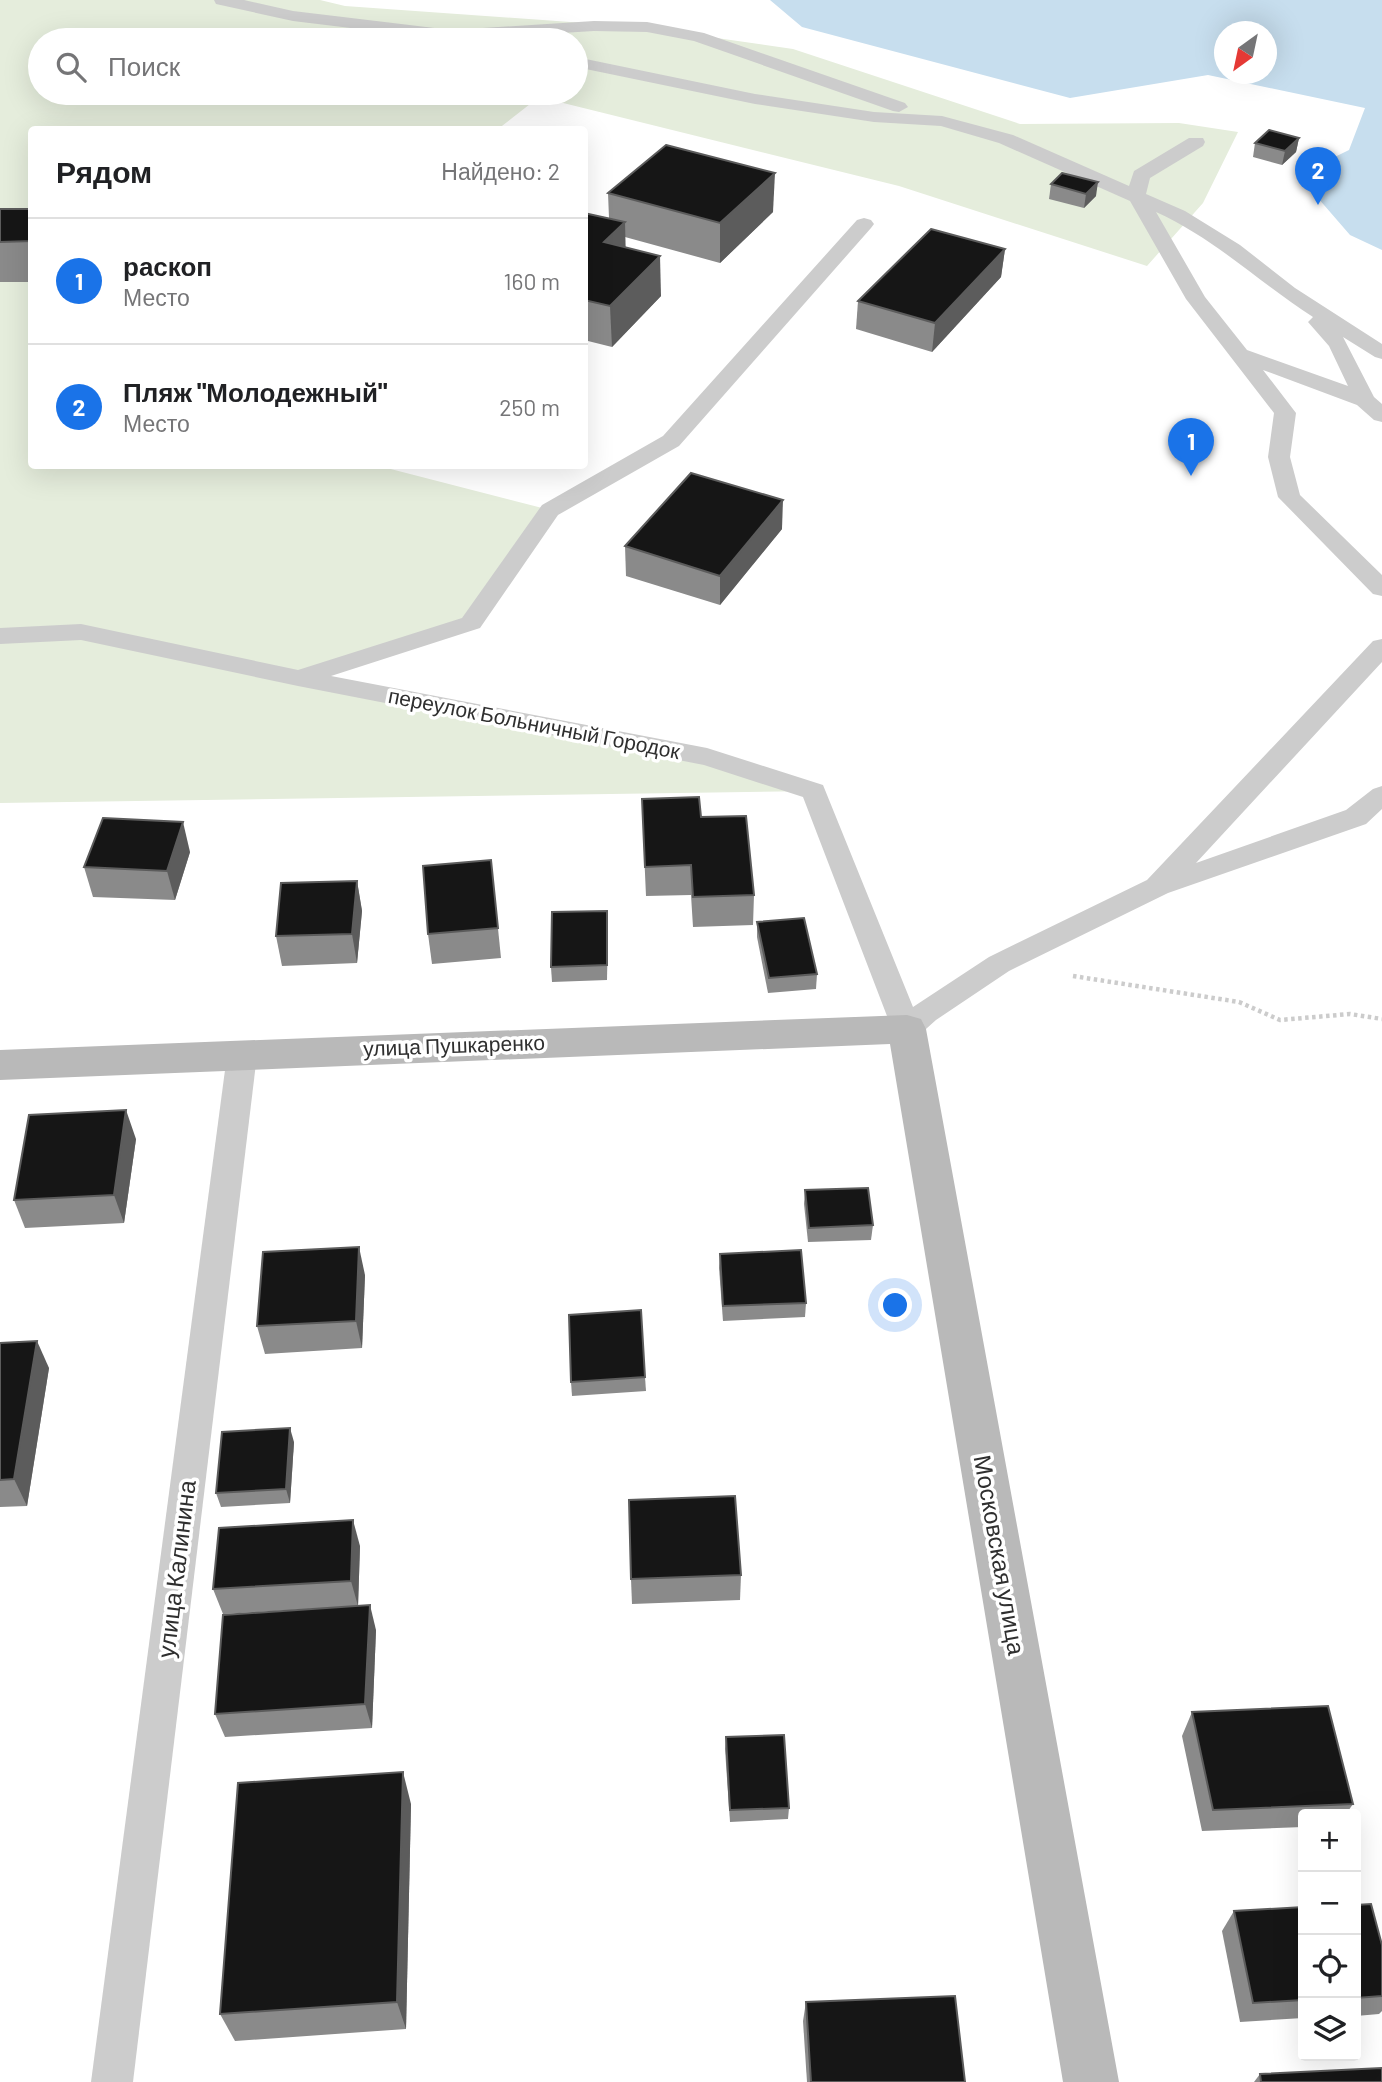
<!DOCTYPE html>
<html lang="ru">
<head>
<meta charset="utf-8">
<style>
	body { margin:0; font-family:Barlow,sans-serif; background:#f6f6f6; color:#202124 }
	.controls { position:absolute; right:21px; bottom:21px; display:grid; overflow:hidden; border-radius:7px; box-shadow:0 7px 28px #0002 }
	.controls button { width:63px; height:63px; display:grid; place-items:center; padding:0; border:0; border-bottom:2px solid #e0e0e0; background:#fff; color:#202124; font:35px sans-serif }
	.compass { position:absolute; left:1214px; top:21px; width:63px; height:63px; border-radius:50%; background:#fff; box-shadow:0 7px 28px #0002; rotate:213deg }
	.you { position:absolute; left:896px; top:1306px; width:24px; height:24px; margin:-18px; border:5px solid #fff; border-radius:50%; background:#1a73e8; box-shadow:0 0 0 10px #1a73e833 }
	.badge { display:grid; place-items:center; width:46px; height:46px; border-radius:50%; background:#1a73e8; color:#fff; font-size:23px; font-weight:700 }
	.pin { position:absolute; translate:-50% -58px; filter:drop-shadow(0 2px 4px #0008) }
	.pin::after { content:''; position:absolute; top:37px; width:24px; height:21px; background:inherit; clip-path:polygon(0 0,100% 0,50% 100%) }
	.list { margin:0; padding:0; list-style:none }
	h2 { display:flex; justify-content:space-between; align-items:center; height:91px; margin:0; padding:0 28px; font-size:30px }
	h2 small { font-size:23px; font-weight:400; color:#757577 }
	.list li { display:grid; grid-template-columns:46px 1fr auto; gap:21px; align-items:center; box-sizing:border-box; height:126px; padding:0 28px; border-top:2px solid #e0e0e0 }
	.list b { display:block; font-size:26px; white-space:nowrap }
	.list p { margin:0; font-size:23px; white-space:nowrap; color:#757577 }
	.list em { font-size:23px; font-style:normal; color:#757577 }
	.icon { flex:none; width:38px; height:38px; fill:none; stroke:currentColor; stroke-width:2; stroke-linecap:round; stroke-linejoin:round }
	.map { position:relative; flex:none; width:1382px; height:2082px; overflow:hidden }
	.search { position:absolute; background:#fff; box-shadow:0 7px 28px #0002; left:28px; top:28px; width:560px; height:77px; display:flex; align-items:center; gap:18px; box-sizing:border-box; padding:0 24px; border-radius:38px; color:#757577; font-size:26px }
	.panel { position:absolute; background:#fff; box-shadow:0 7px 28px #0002; left:28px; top:126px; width:560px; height:343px; border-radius:7px }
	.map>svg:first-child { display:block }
	.green { fill:#e5eddc; fill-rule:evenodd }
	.water { fill:#c7deee; fill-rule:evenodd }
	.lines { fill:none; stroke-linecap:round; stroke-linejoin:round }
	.path { stroke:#ccc; stroke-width:4.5; stroke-dasharray:3.5 3.5; stroke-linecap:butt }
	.lane { fill:#ccc; fill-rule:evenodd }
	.secondary { fill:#b9b9b9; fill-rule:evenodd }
	.wall { fill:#8a8a8a }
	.shaded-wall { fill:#5c5c5c }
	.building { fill:#161616; stroke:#5c5c5c; stroke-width:2 }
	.labels { text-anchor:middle; stroke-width:7; stroke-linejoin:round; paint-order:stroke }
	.street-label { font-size:21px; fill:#2f2f2f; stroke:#fff }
	.near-street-label { font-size:24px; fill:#2f2f2f; stroke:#fff }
</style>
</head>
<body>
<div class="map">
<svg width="1382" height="2082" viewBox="0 0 1382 2082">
	<rect width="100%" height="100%" fill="#fff"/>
	<path class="green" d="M0 0H320L345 6 640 27 793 49 1020 124 1179 123 1238 132 1203 203 1147 266 899 186 539 97 498 129 32 130V466H379L550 510 471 623 300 677 707 757 814 791 0 803ZM40 40H576V93H40Z"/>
	<path class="water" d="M770 0H1382V250L1350 235 1298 175 1349 150 1365 108 1208 75 1070 98 802 27ZM1224 32H1266V74H1224Z"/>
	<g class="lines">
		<path class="path" d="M1073 976 1239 1002 1280 1020 1350 1014 1382 1019"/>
		<g class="lane">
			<path d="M214 0H244L293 11 451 30 594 21 647 22 704 33 905 103 908 107 899 112 893 111 694 41 647 32 594 31 449 40 293 21 216 4Z"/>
			<path d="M576 57 755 94 874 112 942 116 1013 135 1129 186 1134 171 1189 138H1203L1205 142 1203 146 1150 178 1146 194 1185 211 1240 245 1295 288 1382 344V359L1375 357 1343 337 1374 397 1382 404V422L1374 420 1357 405 1263 370 1296 413 1290 457 1300 495 1382 575V596L1373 594 1278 497 1268 457 1274 413 1186 299 1130 201 999 143 941 126 874 122 755 104 576 67ZM1156 212C1214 238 1260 283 1313 317L1308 322 1329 346 1348 386 1247 350 1205 297Z"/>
			<path d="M864 218 871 220 874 224 871 228 679 446 558 515 480 628 331 676 707 748 823 785 913 1007 989 957 1147 880 1373 641 1382 639V662L1196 863 1346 810 1373 789 1382 786V809L1366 824 1168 893 1009 971 936 1020 917 1037 907 1040 897 1037 892 1029 803 797 704 765 298 686 81 640 0 644V628L81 624 298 670 462 618 542 505 663 436 857 220Z"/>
			<path d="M242 1044 253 1047 257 1055 133 2082H91L227 1055 231 1047Z"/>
		</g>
		<path class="secondary" d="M907 1015 921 1019 926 1029 1119 2082H1063L890 1044 0 1080V1050Z"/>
	</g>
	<g class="wall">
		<path d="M1299 138 1296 152 1282 165 1253 157 1255 143Z"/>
		<path d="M1051 184 1096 196 1084 208 1049 199Z"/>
		<path d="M608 193 773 212 720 263 625 237V247L661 296 612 347 584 340V213L609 218Z"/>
		<rect x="0" y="209" width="32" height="73"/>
		<path d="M1005 249 1001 277 932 352 856 329 858 301Z"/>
		<path d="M782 529 720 605 626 576 625 546Z"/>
		<path d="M701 817 754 895 753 925 693 927 691 895 646 896 643 829Z"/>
		<path d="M190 852 175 900 93 897 84 867Z"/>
		<path d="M491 860 501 958 432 964 428 934Z"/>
		<path d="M357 881 362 911 357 963 282 966 276 936Z"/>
		<path d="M757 922 817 974 816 989 768 993 757 937Z"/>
		<path d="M608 926 607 980 552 982 551 967Z"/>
		<path d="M136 1139 124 1223 25 1228 14 1200Z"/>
		<path d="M805 1190 873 1225 871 1240 808 1242 804 1204Z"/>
		<path d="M720 1254 806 1303 805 1317 723 1321 719 1268Z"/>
		<path d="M365 1275 362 1348 265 1354 257 1326Z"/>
		<path d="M0 1343 49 1368 27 1506 0 1507Z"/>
		<path d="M645 1377 646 1391 572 1396 571 1382Z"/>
		<path d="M294 1442 290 1503 221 1507 216 1493Z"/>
		<path d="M360 1546 358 1606 223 1614 213 1589Z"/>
		<path d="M741 1575 740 1600 632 1604 631 1579Z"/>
		<path d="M376 1630 372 1728 225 1737 215 1714Z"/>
		<path d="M1192 1712 1353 1804 1346 1814H1303V1827L1202 1831 1182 1736Z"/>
		<path d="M726 1737 789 1808 788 1819 730 1822 725 1749Z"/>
		<path d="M411 1804 406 2029 235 2041 220 2014Z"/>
		<path d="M1356 1905 1382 1945V2011L1379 2014 1356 2016Z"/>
		<path d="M1303 1907V2018L1240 2022 1222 1931 1234 1911Z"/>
		<path d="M806 2002 965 2082H807L803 2021Z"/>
		<path d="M1260 2074 1382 2082H1254Z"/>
	</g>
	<g class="shaded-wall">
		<path d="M1299 138 1296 152 1282 165 1285 151Z"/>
		<path d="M775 173 773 212 720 263V223Z"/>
		<path d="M1098 182 1096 196 1084 208 1086 194Z"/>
		<path d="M625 222 626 262 604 242Z"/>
		<path d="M1005 249 1001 277 932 352 935 323Z"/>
		<path d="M660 256 661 296 612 347 610 306Z"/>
		<path d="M783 500 782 529 720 605V576Z"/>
		<path d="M183 822 190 852 175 900 167 871Z"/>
		<path d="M357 881 362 911 357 963 352 934Z"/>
		<path d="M126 1110 136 1139 124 1223 114 1195Z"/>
		<path d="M359 1247 365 1275 362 1348 356 1321Z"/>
		<path d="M37 1341 49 1368 27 1506 14 1479Z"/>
		<path d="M290 1428 294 1442 290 1503 286 1489Z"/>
		<path d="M353 1520 360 1546 358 1606 351 1581Z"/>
		<path d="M370 1605 376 1630 372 1728 365 1704Z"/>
		<path d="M403 1772 411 1804 406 2029 397 2002Z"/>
	</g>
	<g class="building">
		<path d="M1269 130 1299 138 1285 151 1255 143Z"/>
		<path d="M666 145 775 173 720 223 608 193Z"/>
		<path d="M1062 173 1098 182 1086 194 1051 184Z"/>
		<path d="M0 209H32V241L0 242Z"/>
		<path d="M584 213 625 222 604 242 660 256 610 306 584 300Z"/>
		<path d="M931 229 1005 249 935 323 858 301Z"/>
		<path d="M691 473 783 500 720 576 625 546Z"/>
		<path d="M699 797 701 817 746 816 754 895 693 897 691 865 645 867 642 799Z"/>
		<path d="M103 818 183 822 167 871 84 867Z"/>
		<path d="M491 860 498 928 428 934 423 866Z"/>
		<path d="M357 881 352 934 276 936 281 883Z"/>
		<path d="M607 911V965L551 967 552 912Z"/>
		<path d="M804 918 817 974 769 978 757 922Z"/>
		<path d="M126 1110 114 1195 14 1200 29 1115Z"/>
		<path d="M868 1188 873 1225 809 1228 805 1190Z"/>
		<path d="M359 1247 356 1321 257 1326 263 1252Z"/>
		<path d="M801 1250 806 1303 723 1306 720 1254Z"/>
		<path d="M641 1310 645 1377 571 1382 569 1315Z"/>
		<path d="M37 1341 14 1479 0 1480V1343Z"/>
		<path d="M290 1428 286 1489 216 1493 222 1432Z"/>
		<path d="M735 1496 741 1575 631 1579 629 1500Z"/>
		<path d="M353 1520 351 1581 213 1589 219 1528Z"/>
		<path d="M370 1605 365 1704 215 1714 223 1615Z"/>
		<path d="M1328 1706 1353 1804 1213 1810 1192 1712Z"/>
		<path d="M784 1735 789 1808 730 1810 726 1737Z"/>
		<path d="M403 1772 397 2002 220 2014 238 1783Z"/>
		<path d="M1371 1904 1382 1945V1996L1356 1998V1905Z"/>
		<path d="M1303 1907V2000L1253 2003 1234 1911Z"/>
		<path d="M955 1996 965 2082H811L806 2002Z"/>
		<path d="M1382 2068V2082H1261L1260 2074Z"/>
	</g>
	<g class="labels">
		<g class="street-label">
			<text transform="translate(534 724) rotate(11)" y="7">переулок Больничный Городок</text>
			<text transform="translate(454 1046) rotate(-2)" y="7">улица Пушкаренко</text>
		</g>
		<g class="near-street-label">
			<text transform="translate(999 1555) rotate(80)" y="8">Московская улица</text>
			<text transform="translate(177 1569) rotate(-83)" y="8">улица Калинина</text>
		</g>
	</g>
</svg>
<div class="controls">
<button>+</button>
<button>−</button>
<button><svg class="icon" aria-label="locate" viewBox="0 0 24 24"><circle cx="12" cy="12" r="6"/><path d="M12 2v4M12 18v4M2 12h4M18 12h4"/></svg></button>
<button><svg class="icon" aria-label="layers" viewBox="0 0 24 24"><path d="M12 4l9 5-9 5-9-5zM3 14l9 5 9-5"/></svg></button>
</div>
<svg class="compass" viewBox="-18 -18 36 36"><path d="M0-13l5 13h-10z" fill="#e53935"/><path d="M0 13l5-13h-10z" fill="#757577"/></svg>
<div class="you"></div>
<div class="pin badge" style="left:1191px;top:476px">1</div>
<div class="pin badge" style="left:1318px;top:205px">2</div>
<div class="search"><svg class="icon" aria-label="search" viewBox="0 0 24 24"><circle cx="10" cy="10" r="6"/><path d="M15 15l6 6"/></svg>Поиск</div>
<section class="panel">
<h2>Рядом<small>Найдено: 2</small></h2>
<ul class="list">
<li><span class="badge">1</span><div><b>раскоп</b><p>Место</p></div><em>160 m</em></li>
<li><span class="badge">2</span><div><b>Пляж &quot;Молодежный&quot;</b><p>Место</p></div><em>250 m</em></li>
</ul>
</section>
</div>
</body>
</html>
